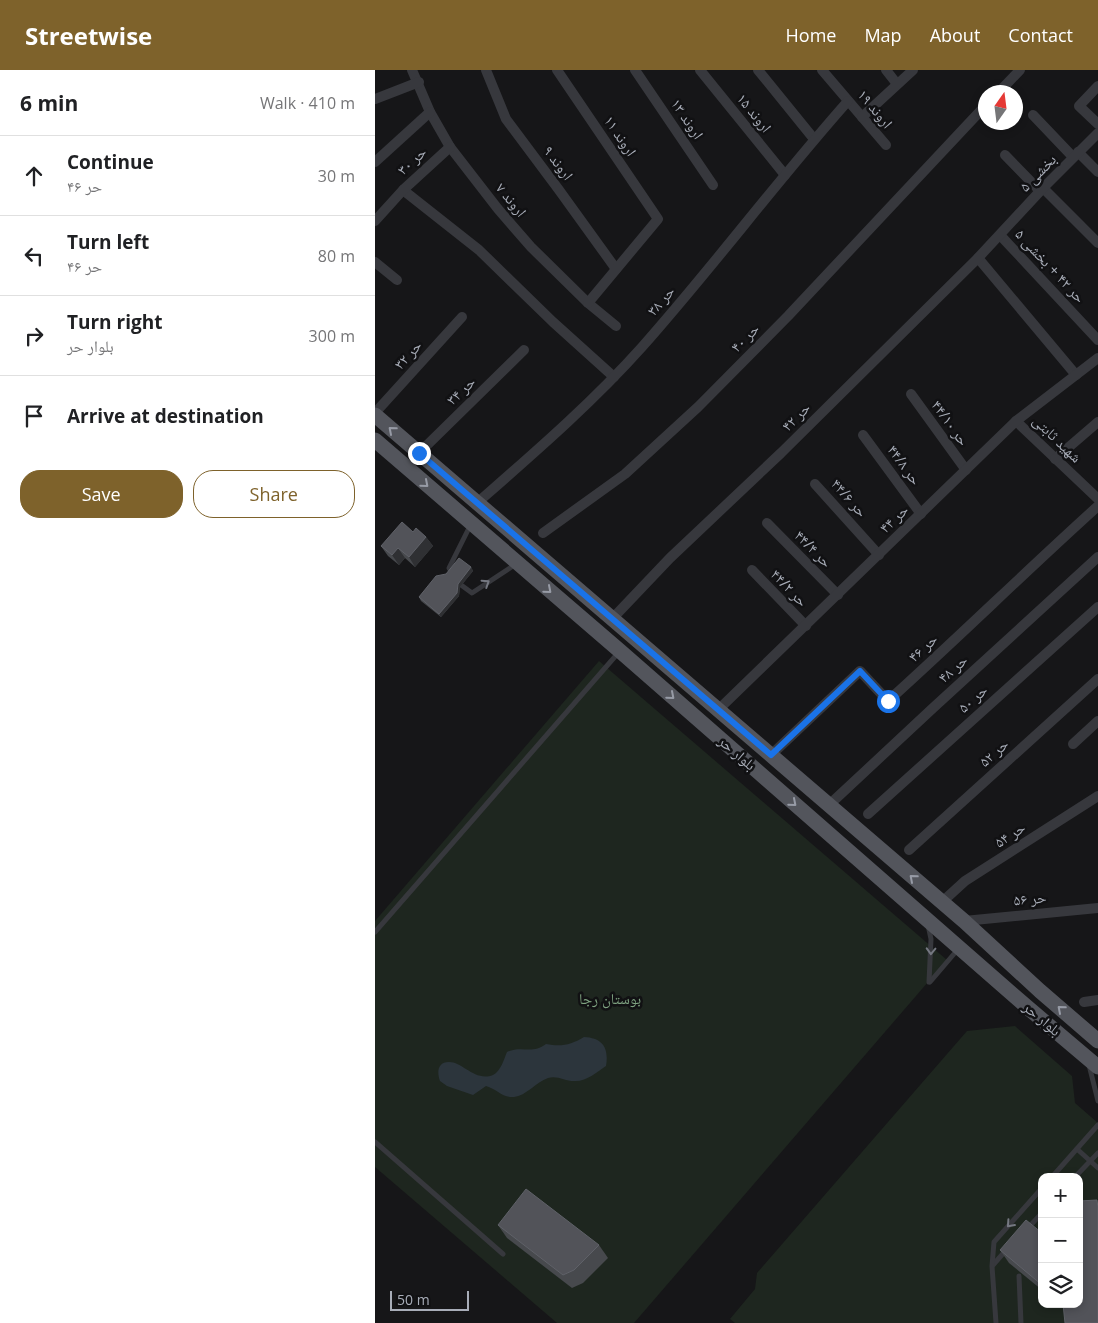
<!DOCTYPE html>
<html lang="en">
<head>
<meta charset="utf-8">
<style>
	body { margin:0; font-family:"Open Sans","Noto Naskh Arabic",sans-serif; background:#f2f2f2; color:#202124 }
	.controls { position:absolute; right:15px; bottom:15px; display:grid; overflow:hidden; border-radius:10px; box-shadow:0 2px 8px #0003 }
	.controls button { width:45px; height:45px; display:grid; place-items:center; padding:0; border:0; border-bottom:1px solid #e0e0e0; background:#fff; color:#202124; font:25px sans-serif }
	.compass { position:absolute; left:603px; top:15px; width:45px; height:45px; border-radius:50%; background:#fff; box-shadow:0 2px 8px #0003; rotate:14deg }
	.scale { position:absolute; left:15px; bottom:12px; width:79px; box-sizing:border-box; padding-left:5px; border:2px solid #a8adb8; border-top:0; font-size:14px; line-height:18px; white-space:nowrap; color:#a8adb8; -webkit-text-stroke:4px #111113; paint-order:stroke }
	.stop { position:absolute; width:15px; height:15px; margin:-11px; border:4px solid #1a73e8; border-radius:50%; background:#fff }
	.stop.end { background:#1a73e8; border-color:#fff; box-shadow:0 1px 5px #0008 }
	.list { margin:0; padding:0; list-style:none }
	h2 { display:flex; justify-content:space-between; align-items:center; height:65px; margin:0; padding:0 20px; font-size:21px }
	h2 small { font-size:16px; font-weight:400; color:#757577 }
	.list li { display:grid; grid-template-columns:32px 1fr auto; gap:15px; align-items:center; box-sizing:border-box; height:80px; padding:0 20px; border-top:1px solid #e0e0e0 }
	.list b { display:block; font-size:19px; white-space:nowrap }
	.list p { margin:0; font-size:16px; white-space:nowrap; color:#757577 }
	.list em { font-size:16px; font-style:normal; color:#757577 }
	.actions { display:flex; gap:10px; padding:15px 20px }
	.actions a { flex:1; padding:11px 0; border:1px solid #7e622b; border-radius:20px; text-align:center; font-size:18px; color:#7e622b }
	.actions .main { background:#7e622b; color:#fff }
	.icon { flex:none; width:28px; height:28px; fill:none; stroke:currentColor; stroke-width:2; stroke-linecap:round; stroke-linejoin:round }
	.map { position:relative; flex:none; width:723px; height:1253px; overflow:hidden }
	header { display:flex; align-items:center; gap:30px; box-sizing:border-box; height:70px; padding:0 25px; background:#7e622b; color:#fff }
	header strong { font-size:24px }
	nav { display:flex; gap:28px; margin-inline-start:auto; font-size:18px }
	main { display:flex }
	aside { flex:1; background:#fff }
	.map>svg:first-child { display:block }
	.green { fill:#1e261f; fill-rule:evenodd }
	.water { fill:#2c353c }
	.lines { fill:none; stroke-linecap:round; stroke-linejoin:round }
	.service { stroke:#37383d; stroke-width:5 }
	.minor { stroke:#37383d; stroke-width:10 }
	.primary { stroke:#53555c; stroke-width:15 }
	.wall { fill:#47494d }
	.shaded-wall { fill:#2f3033 }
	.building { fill:#525359; stroke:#5f6168 }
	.oneway { stroke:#979ba6 }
	.oneway2 { stroke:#757881 }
	.route { stroke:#1a73e8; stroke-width:6 }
	.labels { text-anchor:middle; stroke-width:5; stroke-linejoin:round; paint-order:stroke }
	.street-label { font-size:15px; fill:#a8adb8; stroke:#111113 }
	.park-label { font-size:15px; fill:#7fa381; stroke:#111113 }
</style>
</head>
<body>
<header>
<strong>Streetwise</strong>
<nav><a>Home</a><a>Map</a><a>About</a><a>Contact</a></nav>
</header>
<main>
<aside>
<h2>6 min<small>Walk · 410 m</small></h2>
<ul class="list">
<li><svg class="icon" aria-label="ahead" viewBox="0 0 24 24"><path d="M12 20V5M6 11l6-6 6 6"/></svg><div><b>Continue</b><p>حر ۴۶</p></div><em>30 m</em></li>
<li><svg class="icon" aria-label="left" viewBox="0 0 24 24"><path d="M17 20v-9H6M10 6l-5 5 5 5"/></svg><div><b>Turn left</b><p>حر ۴۶</p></div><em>80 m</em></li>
<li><svg class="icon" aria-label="right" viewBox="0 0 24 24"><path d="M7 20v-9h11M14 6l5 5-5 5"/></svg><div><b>Turn right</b><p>بلوار حر</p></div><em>300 m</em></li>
<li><svg class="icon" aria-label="arrive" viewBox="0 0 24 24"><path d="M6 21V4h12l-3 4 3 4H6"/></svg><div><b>Arrive at destination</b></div></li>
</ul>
<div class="actions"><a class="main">Save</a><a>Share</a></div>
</aside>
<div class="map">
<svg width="723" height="1253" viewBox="0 0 723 1253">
	<rect width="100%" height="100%" fill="#161618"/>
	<g class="green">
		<path d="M224 591 572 890 259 1253H182L0 1097V851Z"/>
		<path d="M640 956 697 1006 700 1033 723 1053V1253H360L355 1249 380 1219 382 1203 592 961ZM667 1107H704V1234H667Z"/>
	</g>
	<path class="water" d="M209 967C228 968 234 978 231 996 222 1002 211 1012 199 1011 190 1011 182 1005 173 1008 161 1012 151 1026 139 1027 127 1028 122 1019 111 1016L98 1025 72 1016 65 1011C62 1003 62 992 74 992 88 992 100 1012 118 1005 126 1001 129 989 132 982 147 975 157 985 171 974 186 977 196 975 209 967Z"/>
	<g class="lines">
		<g class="service">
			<path d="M78 504 74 498 96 454"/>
			<path d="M82 512 97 523 141 494"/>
			<path d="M553 855 556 869 554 912"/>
			<path d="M0 862 244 582"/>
			<path d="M555 912 584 878"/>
			<path d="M714 995 723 1031"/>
			<path d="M0 1072 128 1184"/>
			<path d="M702 1079 723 1098"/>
			<path d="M677 1107 723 1055"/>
			<path d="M700 1107 723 1083"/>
			<path d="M652 1159 667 1143"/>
			<path d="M618 1195 632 1179"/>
			<path d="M644 1206 646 1253"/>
			<path d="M621 1253 617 1196 619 1172 667 1118"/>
		</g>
		<g class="minor">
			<path d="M37 0 55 42 75 77 123 139 156 177 213 233 241 256"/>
			<path d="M111 0 131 49 184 120 241 199"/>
			<path d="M182 0 283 149 213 233"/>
			<path d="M260 0 338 115"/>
			<path d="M325 0 410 105"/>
			<path d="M383 0 439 69"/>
			<path d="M447 0 511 75"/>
			<path d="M511 0 522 14"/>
			<path d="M723 16 704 36 723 54"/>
			<path d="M624 22 645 0"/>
			<path d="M0 29 44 12"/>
			<path d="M658 45 698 87"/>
			<path d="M487 47 538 0"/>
			<path d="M703 82 723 102"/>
			<path d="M630 85 665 121"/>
			<path d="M0 92 55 42"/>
			<path d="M668 118 723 173"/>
			<path d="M28 120 104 180 178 252 239 307"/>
			<path d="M0 151 28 120 75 77"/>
			<path d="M625 165 723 270"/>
			<path d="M603 188 701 305"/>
			<path d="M0 192 22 210"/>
			<path d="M536 324 591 400"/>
			<path d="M0 343 87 247"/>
			<path d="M641 351 723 429"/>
			<path d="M488 365 546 444"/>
			<path d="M44 383 149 280"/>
			<path d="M680 389 723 352"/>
			<path d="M440 414 504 485"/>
			<path d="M102 433C159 383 217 333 267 277 338 197 402 111 473 31"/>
			<path d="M392 453 463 525"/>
			<path d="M168 463 250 404 323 337 413 246 610 36"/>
			<path d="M377 500 431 556"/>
			<path d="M237 549 295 488 406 383 603 188 668 118 723 63"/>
			<path d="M343 640 641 351 723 288"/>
			<path d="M698 674 723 651"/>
			<path d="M396 685 485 601 513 631C584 567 652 500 723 436"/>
			<path d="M454 735 558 638 723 487"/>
			<path d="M493 744 723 537"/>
			<path d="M534 780 723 609"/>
			<path d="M567 832 590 811 723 726"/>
			<path d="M589 851 723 838"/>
			<path d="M709 932 723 930"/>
		</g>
		<g class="primary">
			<path d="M0 345 589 851 665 921 723 971"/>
			<path d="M0 370 245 581 652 937 723 997"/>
		</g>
	</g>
	<g class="wall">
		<path d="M38 462 51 467 58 476 40 497 30 488 24 495 13 486 6 476Z"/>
		<path d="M96 497 98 501 85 517 84 526 66 547 46 531 44 527 71 504Z"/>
		<path d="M123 1155 224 1175 233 1188 208 1213 197 1218 132 1168Z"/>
		<path d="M667 1163V1220L634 1193 625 1180Z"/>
		<path d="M684 1234H704L689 1238Z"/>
	</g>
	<g class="shaded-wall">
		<path d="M51 467 58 476 40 497 34 487Z"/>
		<path d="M23 478 30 488 24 495 17 485Z"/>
		<path d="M96 497 98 501 85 517 84 526 66 547 64 544 83 514Z"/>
	</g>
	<g class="building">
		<path d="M27 452 38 462 41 458 51 467 34 487 23 478 17 485 6 476Z"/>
		<path d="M84 488 96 497 83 514 82 523 64 544 44 527 61 506 71 504Z"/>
		<path d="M151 1119 224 1175 199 1200 188 1205 123 1155Z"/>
		<path d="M722 1130 723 1138V1253H690L688 1234H704V1131Z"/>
		<path d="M651 1150 667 1163V1215L625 1180Z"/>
	</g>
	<defs><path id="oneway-chevron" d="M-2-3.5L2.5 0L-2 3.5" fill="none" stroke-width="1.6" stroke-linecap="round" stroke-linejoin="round" transform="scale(1.25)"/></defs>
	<g class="oneway">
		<use href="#oneway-chevron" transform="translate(17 360) rotate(-139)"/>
		<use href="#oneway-chevron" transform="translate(50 414) rotate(41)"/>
		<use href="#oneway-chevron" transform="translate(173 520) rotate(41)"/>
		<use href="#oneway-chevron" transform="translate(296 626) rotate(41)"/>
		<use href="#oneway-chevron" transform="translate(418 733) rotate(41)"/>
		<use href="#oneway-chevron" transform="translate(538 808) rotate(-139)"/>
		<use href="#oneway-chevron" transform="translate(686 939) rotate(-139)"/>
	</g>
	<g class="oneway2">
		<use href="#oneway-chevron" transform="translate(111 513) rotate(-33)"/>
		<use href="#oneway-chevron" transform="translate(556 881) rotate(92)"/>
		<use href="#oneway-chevron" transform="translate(635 1154) rotate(132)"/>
	</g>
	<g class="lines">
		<path class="route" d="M44 383 396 685 485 601 513 631"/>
	</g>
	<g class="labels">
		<g class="street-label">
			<text transform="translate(500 39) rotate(50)" y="5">اروند ۱۹</text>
			<text transform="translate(379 43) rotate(51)" y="5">اروند ۱۵</text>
			<text transform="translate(312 49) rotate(56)" y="5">اروند ۱۳</text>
			<text transform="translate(245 66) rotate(56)" y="5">اروند ۱۱</text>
			<text transform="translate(37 91) rotate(-43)" y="5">حر ۳۰</text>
			<text transform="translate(183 93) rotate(53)" y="5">اروند ۹</text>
			<text transform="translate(663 103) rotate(-46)" y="5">بخشی ۵</text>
			<text transform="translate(136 130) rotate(51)" y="5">اروند ۷</text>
			<text transform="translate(675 196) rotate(47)" y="5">حر ۴۲ + بخشی ۵</text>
			<text transform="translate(286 231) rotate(-49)" y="5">حر ۳۸</text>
			<text transform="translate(370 268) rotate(-45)" y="5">حر ۴۰</text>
			<text transform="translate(33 285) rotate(-48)" y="5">حر ۳۲</text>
			<text transform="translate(86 321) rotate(-44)" y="5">حر ۳۴</text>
			<text transform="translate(421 347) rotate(-45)" y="5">حر ۴۲</text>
			<text transform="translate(575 353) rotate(54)" y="5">حر ۴۴/۱۰</text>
			<text transform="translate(682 369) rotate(44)" y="5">شهید ثابتی</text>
			<text transform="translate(529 395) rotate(54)" y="5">حر ۴۴/۸</text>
			<text transform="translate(474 428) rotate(48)" y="5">حر ۴۴/۶</text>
			<text transform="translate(519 449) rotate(-44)" y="5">حر ۴۴</text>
			<text transform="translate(438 479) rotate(45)" y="5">حر ۴۴/۴</text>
			<text transform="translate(414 518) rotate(46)" y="5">حر ۴۴/۲</text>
			<text transform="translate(548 578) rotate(-43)" y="5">حر ۴۶</text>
			<text transform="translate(578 599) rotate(-42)" y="5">حر ۴۸</text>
			<text transform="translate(598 629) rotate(-42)" y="5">حر ۵۰</text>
			<text transform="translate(362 683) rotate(41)" y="5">بلوار حر</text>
			<text transform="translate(619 683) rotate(-42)" y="5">حر ۵۲</text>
			<text transform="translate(635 765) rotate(-33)" y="5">حر ۵۴</text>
			<text transform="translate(655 829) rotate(-5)" y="5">حر ۵۶</text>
			<text transform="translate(667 949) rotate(40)" y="5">بلوار حر</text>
		</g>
		<g class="park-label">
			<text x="235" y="934">بوستان رجا</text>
		</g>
	</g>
</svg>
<div class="controls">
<button>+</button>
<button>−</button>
<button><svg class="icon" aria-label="layers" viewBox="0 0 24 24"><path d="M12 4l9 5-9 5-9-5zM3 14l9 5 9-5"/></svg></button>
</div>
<svg class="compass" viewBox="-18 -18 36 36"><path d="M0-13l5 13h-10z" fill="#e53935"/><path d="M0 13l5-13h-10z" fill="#757577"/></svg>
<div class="scale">50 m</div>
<div class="stop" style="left:513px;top:631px"></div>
<div class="stop end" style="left:44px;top:383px"></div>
</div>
</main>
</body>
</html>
